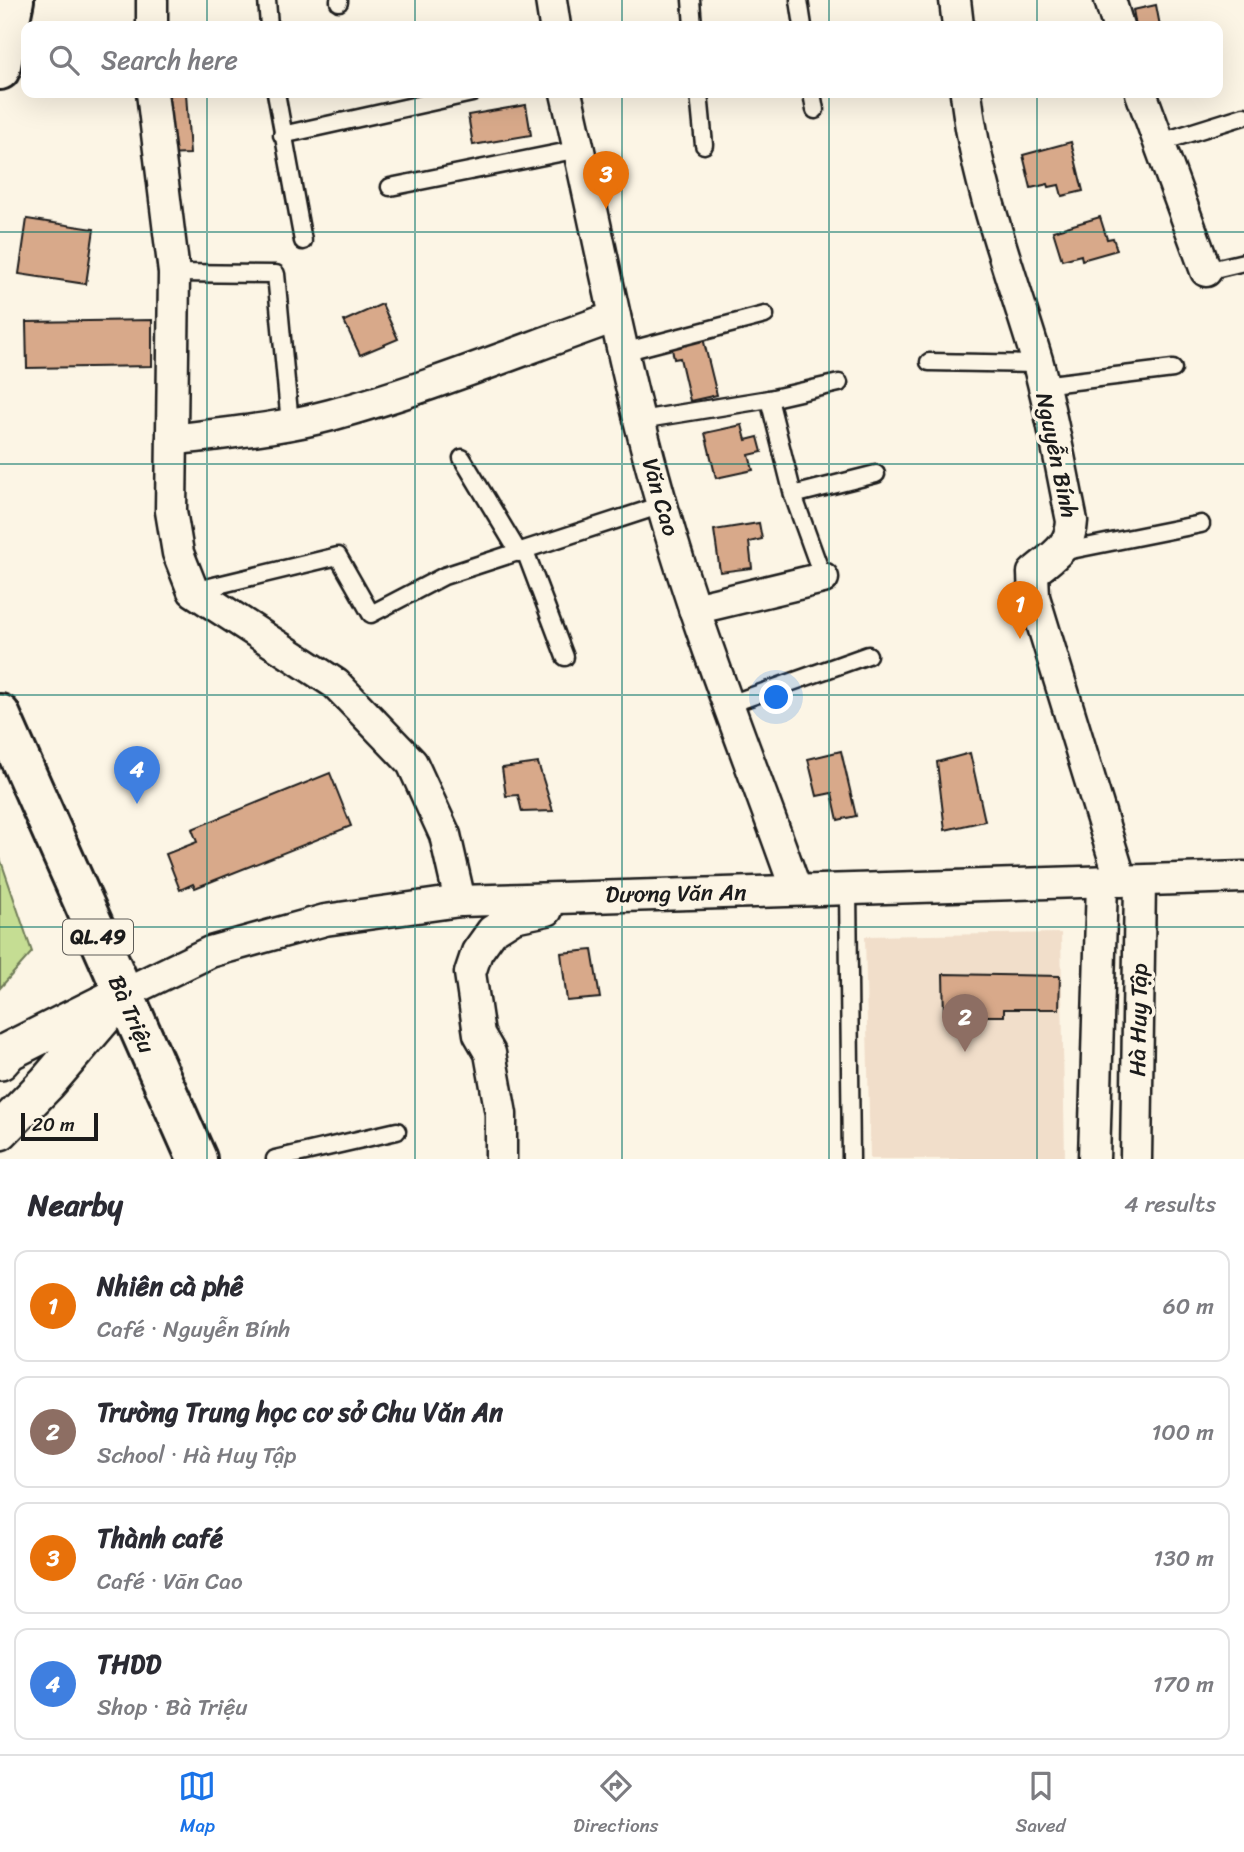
<!DOCTYPE html>
<html lang="en">
<head>
<meta charset="utf-8">
<style>
	body { margin:0; font-family:Sriracha,sans-serif; background:#f7f7f7; color:#2b2b33 }
	.scale { position:absolute; left:21px; bottom:18px; width:77px; box-sizing:border-box; padding-left:7px; border:4px solid #1c1c1c; border-top:0; font-size:19px; line-height:24px; white-space:nowrap; color:#1c1c1c; -webkit-text-stroke:5px #fcf5e5; paint-order:stroke }
	.you { position:absolute; left:777px; top:698px; width:24px; height:24px; margin:-18px; border:5px solid #fff; border-radius:50%; background:#1a73e8; box-shadow:0 0 0 10px #1a73e833 }
	.badge { display:grid; place-items:center; width:46px; height:46px; border-radius:50%; background:#1a73e8; color:#fff; font-size:23px; font-weight:700 }
	.pin { position:absolute; translate:-50% -58px; filter:drop-shadow(0 2px 4px #0008) }
	.pin::after { content:''; position:absolute; top:37px; width:24px; height:21px; background:inherit; clip-path:polygon(0 0,100% 0,50% 100%) }
	.list { margin:0; padding:0; list-style:none }
	h2 { display:flex; justify-content:space-between; align-items:center; height:91px; margin:0; padding:0 28px; font-size:30px }
	h2 small { font-size:23px; font-weight:400; color:#7c7c81 }
	.list li { display:grid; grid-template-columns:46px 1fr auto; gap:21px; align-items:center; box-sizing:border-box; height:112px; margin:0 14px 14px; padding:0 14px; border:2px solid #e1e1e2; border-radius:14px }
	.list b { display:block; font-size:26px; white-space:nowrap }
	.list p { margin:0; font-size:23px; white-space:nowrap; color:#7c7c81 }
	.list em { font-size:23px; font-style:normal; color:#7c7c81 }
	.icon { flex:none; width:38px; height:38px; fill:none; stroke:currentColor; stroke-width:2; stroke-linecap:round; stroke-linejoin:round }
	.map { position:relative; flex:none; width:1244px; height:1159px; overflow:hidden }
	.search { position:absolute; background:#fff; box-shadow:0 7px 28px #0002; left:21px; right:21px; top:21px; height:77px; display:flex; align-items:center; gap:18px; box-sizing:border-box; padding:0 24px; border-radius:14px; color:#7c7c81; font-size:26px }
	.sheet { height:595px; background:#fff }
	nav { display:flex; justify-content:space-around; align-items:center; box-sizing:border-box; height:98px; border-top:2px solid #e1e1e2; background:#fff; font-size:19px; color:#7c7c81 }
	nav a { display:grid; justify-items:center; gap:4px }
	nav .on { color:#1a73e8 }
	.map>svg:first-child { display:block }
	.built { fill:#f1deca }
	.green { fill:#c5dd93; stroke:#707c58; stroke-width:2 }
	.building { fill:#d8a98a; stroke:#1c1c1c; stroke-width:2 }
	.lines { fill:none; stroke-linecap:round; stroke-linejoin:round }
	.service-casing { stroke:#1c1c1c; stroke-width:21 }
	.minor-casing { stroke:#1c1c1c; stroke-width:35 }
	.tertiary-casing { stroke:#1c1c1c; stroke-width:42 }
	.trunk-casing { stroke:#1c1c1c; stroke-width:44 }
	.service { stroke:#fcf5e5; stroke-width:16 }
	.minor { stroke:#fcf5e5; stroke-width:30 }
	.tertiary { stroke:#fcf5e5; stroke-width:37 }
	.trunk { stroke:#fcf5e5; stroke-width:38 }
	.grid { fill:none; stroke:#0f766e; stroke-width:2; stroke-opacity:0.55 }
	.labels { text-anchor:middle; stroke-width:7; stroke-linejoin:round; paint-order:stroke }
	.shield { fill:#fcf5e5; stroke:#5f5d58; stroke-width:2 }
	.shield-label { font-size:21px; font-weight:bold; fill:#1c1c1c }
	.street-label { font-size:23px; fill:#1c1c1c; stroke:#fcf5e5 }
</style>
</head>
<body>
<div class="map">
<svg width="1244" height="1159" viewBox="0 0 1244 1159">
	<rect width="100%" height="100%" fill="#fcf5e5"/>
	<filter id="ink" filterUnits="userSpaceOnUse"><feTurbulence type="fractalNoise" baseFrequency=".0143" numOctaves="2"/><feDisplacementMap in="SourceGraphic" scale="14" xChannelSelector="R" yChannelSelector="G"/><feConvolveMatrix kernelMatrix="1 2 1 2 8 2 1 2 1" color-interpolation-filters="sRGB"/></filter>
	<g filter="url(#ink)">
		<path class="built" d="M1061 933 1065 1159H870L865 936Z"/>
		<path class="green" d="M0 858 32 952 0 988Z"/>
		<g class="building">
			<path d="M1156 5 1160 26H1136L1133 10Z"/>
			<path d="M186 93 190 154 163 155 164 95Z"/>
			<path d="M526 105 531 135 473 145 468 115Z"/>
			<path d="M1071 142 1083 191 1062 196 1059 185 1049 187 1048 184 1031 188 1023 155Z"/>
			<path d="M1100 217 1107 239 1113 238 1117 250 1082 260 1081 255 1062 260 1053 231Z"/>
			<path d="M27 219 94 229 86 284 19 274Z"/>
			<path d="M382 304 398 339 360 355 344 321Z"/>
			<path d="M152 320V366L27 368 26 322Z"/>
			<path d="M703 338 717 395 690 401 680 358 674 359 671 344Z"/>
			<path d="M742 425 746 440 758 437 762 452 749 455 753 470 716 478 705 433Z"/>
			<path d="M759 523 762 539 749 542 752 568 720 572 714 530Z"/>
			<path d="M841 751 856 816 838 820 832 793 817 796 808 759Z"/>
			<path d="M970 753 985 821 945 830 937 762Z"/>
			<path d="M538 763 553 811 522 812 518 795 506 796 502 768Z"/>
			<path d="M330 773 351 826 195 888 193 884 180 890 166 854 197 842 192 829Z"/>
			<path d="M592 950 600 998 567 1001 561 953Z"/>
			<path d="M943 974 1060 976 1059 1009H1004V1016H944Z"/>
		</g>
		<g class="lines">
			<defs>
				<g id="service">
					<path d="M267 0 269 26"/>
					<path d="M339 0V2"/>
					<path d="M691 0 693 26"/>
					<path d="M799 0 803 26"/>
					<path d="M276 93 303 241"/>
					<path d="M699 93 704 145"/>
					<path d="M812 93 815 110"/>
					<path d="M282 135 472 93"/>
					<path d="M1158 143 1244 116"/>
					<path d="M390 187 579 149"/>
					<path d="M1206 271 1244 262"/>
					<path d="M174 273 276 274 290 424"/>
					<path d="M623 352 765 315"/>
					<path d="M929 362 1038 364"/>
					<path d="M1042 385 1173 369"/>
					<path d="M769 399 793 495 823 578"/>
					<path d="M640 420 769 399 839 383"/>
					<path d="M462 458 519 553"/>
					<path d="M793 495 876 474"/>
					<path d="M525 551 565 657"/>
					<path d="M1061 552 1201 524"/>
					<path d="M193 591 338 556 371 614 444 576 662 505"/>
					<path d="M730 704 868 655"/>
					<path d="M848 888 851 1159"/>
					<path d="M275 1159 397 1131"/>
				</g>
				<g id="minor">
					<path d="M551 0 555 26"/>
					<path d="M955 0 958 26"/>
					<path d="M1110 0 1118 26"/>
					<path d="M152 26V0"/>
					<path d="M152 93 174 273 171 511 178 553 193 591 336 684 412 763 445 835 460 901"/>
					<path d="M566 93C598 230 623 370 662 505 699 636 751 762 796 890"/>
					<path d="M966 93C976 184 1011 273 1037 360 1052 413 1061 468 1072 521 1071 548 1051 557 1033 573L1034 597 1121 881"/>
					<path d="M1141 93 1206 271"/>
					<path d="M172 440C225 433 279 429 331 415 427 389 521 350 615 317"/>
					<path d="M694 609 823 578"/>
					<path d="M123 994 210 952 325 920 460 901 1244 877"/>
					<path d="M501 1159V1114L490 1053 479 1034 470 973 477 952 492 931 514 917 547 910"/>
					<path d="M1094 1159 1102 882"/>
					<path d="M1136 1159 1140 881"/>
				</g>
				<path id="tertiary" d="M0 1061 9 1051 123 994 47 1083 0 1131"/>
				<g id="trunk">
					<path d="M0 70 14 0"/>
					<path d="M0 714 197 1159"/>
				</g>
			</defs>
			<use href="#service" class="service-casing"/>
			<use href="#minor" class="minor-casing"/>
			<use href="#tertiary" class="tertiary-casing"/>
			<use href="#trunk" class="trunk-casing"/>
			<use href="#service" class="service"/>
			<use href="#minor" class="minor"/>
			<use href="#tertiary" class="tertiary"/>
			<use href="#trunk" class="trunk"/>
		</g>
	</g>
	<path class="grid" d="M207 0V26M415 0V26M622 0V26M829 0V26M1037 0V26M207 93V1159M415 93V1159M622 93V1159M829 93V1159M1037 93V1159M0 232H1244M0 464H1244M0 695H1244M0 927H1244"/>
	<g class="labels">
		<rect class="shield" x="63" y="919.5" width="70" height="35" rx="5"/>
		<g class="shield-label">
			<text x="98" y="944">QL.49</text>
		</g>
		<g class="street-label">
			<text transform="translate(1057 455) rotate(78)" y="8">Nguyễn Bính</text>
			<text transform="translate(661 497) rotate(74)" y="8">Văn Cao</text>
			<text transform="translate(676 893) rotate(-1)" y="8">Dương Văn An</text>
			<text transform="translate(132 1014) rotate(66)" y="8">Bà Triệu</text>
			<text transform="translate(1138 1020) rotate(-89)" y="8">Hà Huy Tập</text>
		</g>
	</g>
</svg>
<div class="scale">20 m</div>
<div class="you"></div>
<div class="pin badge" style="left:1020px;top:639px;background:#e8710a">1</div>
<div class="pin badge" style="left:965px;top:1052px;background:#8d6e63">2</div>
<div class="pin badge" style="left:606px;top:209px;background:#e8710a">3</div>
<div class="pin badge" style="left:137px;top:804px;background:#3f7fe0">4</div>
<div class="search"><svg class="icon" aria-label="search" viewBox="0 0 24 24"><circle cx="10" cy="10" r="6"/><path d="M15 15l6 6"/></svg>Search here</div>
</div>
<section class="sheet">
<h2>Nearby<small>4 results</small></h2>
<ul class="list">
<li><span class="badge" style="background:#e8710a">1</span><div><b>Nhiên cà phê</b><p>Café · Nguyễn Bính</p></div><em>60 m</em></li>
<li><span class="badge" style="background:#8d6e63">2</span><div><b>Trường Trung học cơ sở Chu Văn An</b><p>School · Hà Huy Tập</p></div><em>100 m</em></li>
<li><span class="badge" style="background:#e8710a">3</span><div><b>Thành café</b><p>Café · Văn Cao</p></div><em>130 m</em></li>
<li><span class="badge" style="background:#3f7fe0">4</span><div><b>THDD</b><p>Shop · Bà Triệu</p></div><em>170 m</em></li>
</ul>
</section>
<nav>
<a class="on"><svg class="icon" aria-label="map" viewBox="0 0 24 24"><path d="M3 6l6-2 6 2 6-2v14l-6 2-6-2-6 2zM9 4v14M15 6v14"/></svg>Map</a>
<a><svg class="icon" aria-label="directions" viewBox="0 0 24 24"><path d="M12 3l9 9-9 9-9-9zM9 14v-3h6M13 9l2 2-2 2"/></svg>Directions</a>
<a><svg class="icon" aria-label="saved" viewBox="0 0 24 24"><path d="M7 4h10v16l-5-4-5 4z"/></svg>Saved</a>
</nav>
</body>
</html>
